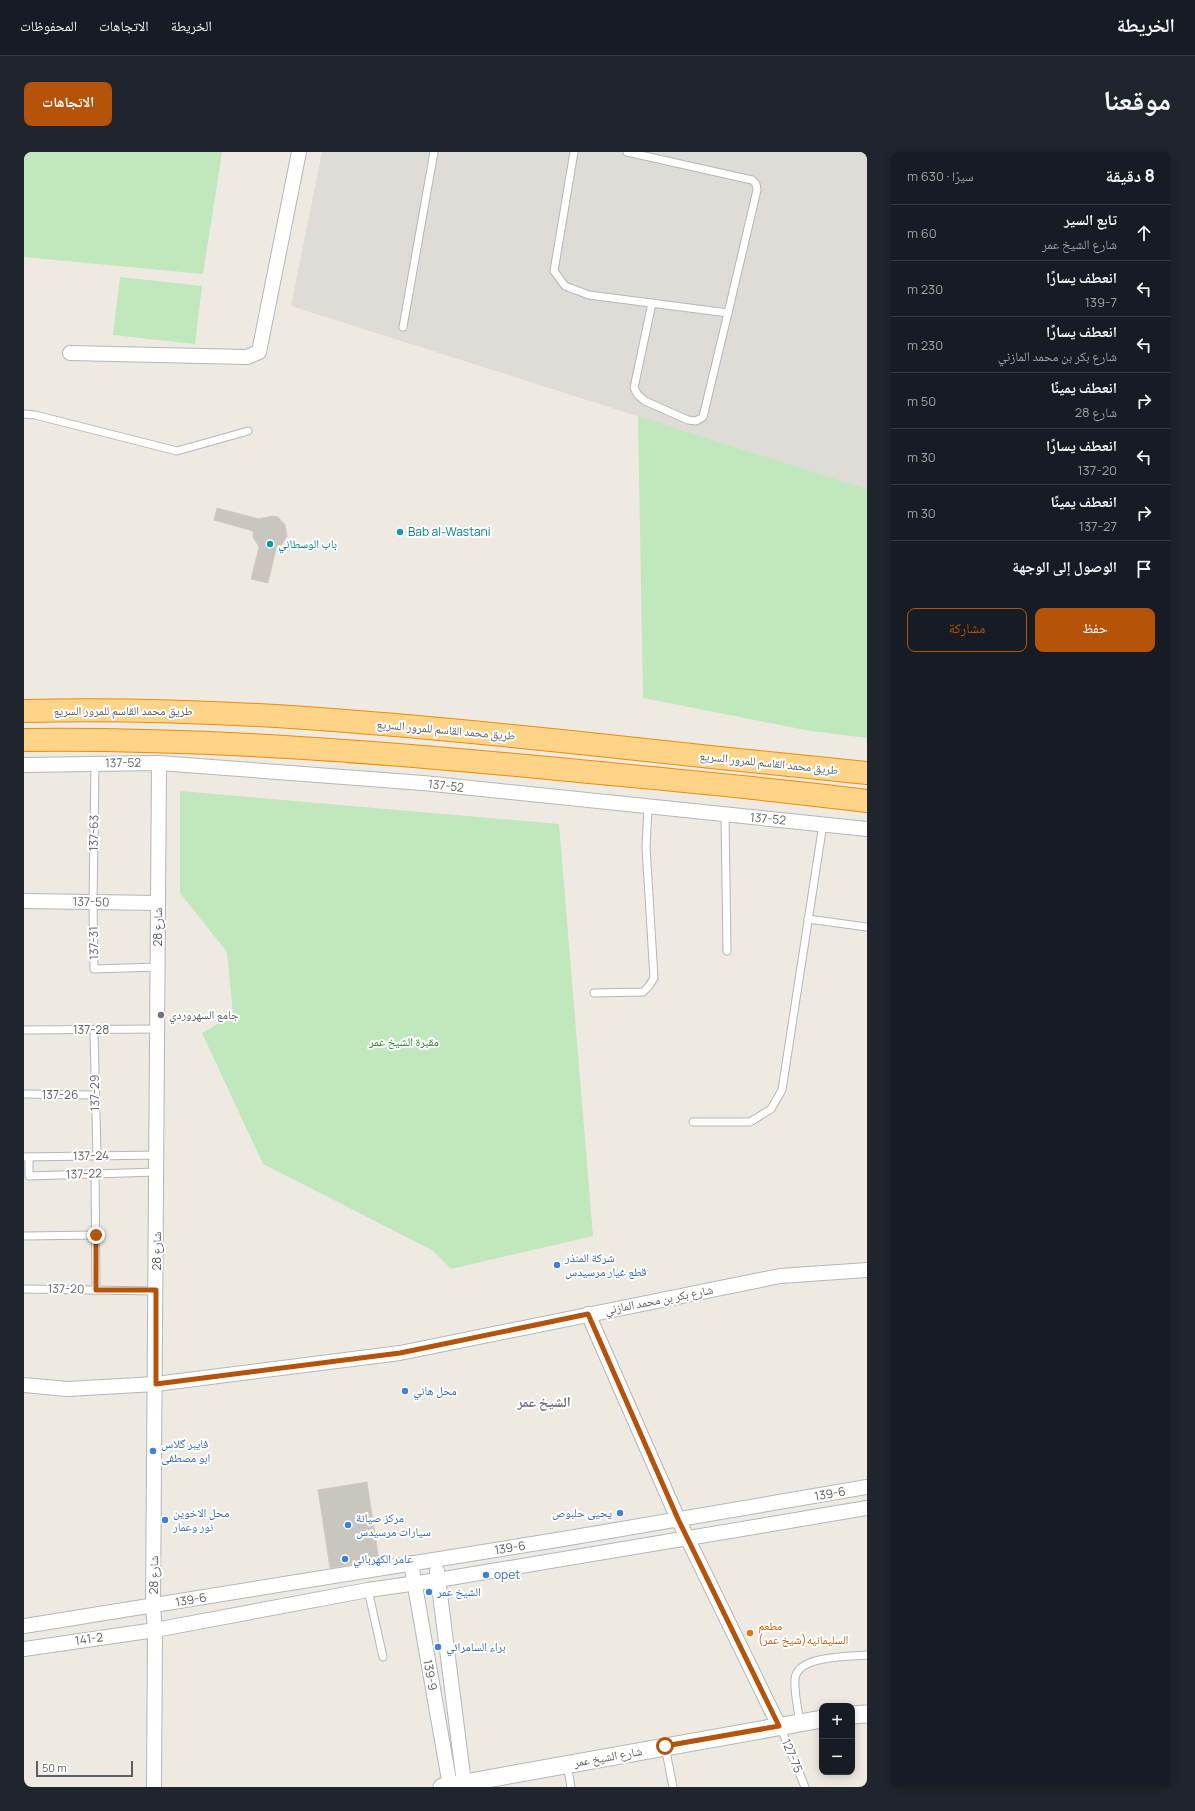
<!DOCTYPE html>
<html lang="ar">
<head>
<meta charset="utf-8">
<style>
	body { margin:0; font-family:Manrope,"Noto Naskh Arabic",sans-serif; background:#20242c; color:#f1f3f6; direction:rtl }
	.controls { position:absolute; right:12px; bottom:12px; display:grid; overflow:hidden; border-radius:8px; box-shadow:0 2px 10px #0003 }
	.controls button { width:36px; height:36px; display:grid; place-items:center; padding:0; border:0; border-bottom:1px solid #363941; background:#171b24; color:#f1f3f6; font:20px sans-serif }
	.scale { position:absolute; left:12px; bottom:10px; width:97px; box-sizing:border-box; padding-left:4px; border:2px solid #5a6064; border-top:0; font-size:11px; line-height:14px; white-space:nowrap; color:#5a6064; -webkit-text-stroke:3px #fff; paint-order:stroke }
	.stop { position:absolute; width:12px; height:12px; margin:-9px; border:3px solid #b45309; border-radius:50%; background:#fff }
	.stop.end { background:#b45309; border-color:#fff; box-shadow:0 1px 4px #0008 }
	.list { margin:0; padding:0; list-style:none }
	h2 { display:flex; justify-content:space-between; align-items:center; height:52px; margin:0; padding:0 16px; font-size:17px }
	h2 small { font-size:13px; font-weight:400; color:#9ea1a6 }
	.list li { display:grid; grid-template-columns:26px 1fr auto; gap:12px; align-items:center; box-sizing:border-box; height:56px; padding:0 16px; border-top:1px solid #363941 }
	.list b { display:block; font-size:15px; white-space:nowrap }
	.list p { margin:0; font-size:13px; white-space:nowrap; color:#9ea1a6 }
	.list em { font-size:13px; font-style:normal; color:#9ea1a6 }
	.actions { display:flex; gap:8px; padding:12px 16px }
	.actions a { flex:1; padding:9px 0; border:1px solid #b45309; border-radius:8px; text-align:center; font-size:14px; color:#b45309 }
	.actions .main { background:#b45309; color:#fff }
	.icon { flex:none; width:22px; height:22px; fill:none; stroke:currentColor; stroke-width:2; stroke-linecap:round; stroke-linejoin:round }
	.map { position:relative; flex:none; width:843px; height:1635px; overflow:hidden; direction:ltr; border-radius:8px }
	header { display:flex; align-items:center; gap:24px; box-sizing:border-box; height:56px; padding:0 20px; background:#171b24; border-bottom:1px solid #363941 }
	header strong { font-size:19px }
	nav { display:flex; gap:22px; margin-inline-start:auto; font-size:14px }
	.intro { display:flex; align-items:center; justify-content:space-between; box-sizing:border-box; height:96px; padding:0 24px }
	h1 { margin:0; font-size:28px }
	.button { padding:10px 18px; border-radius:8px; background:#b45309; color:#fff; font-size:14px; font-weight:700 }
	main { display:flex; gap:24px; padding:0 24px }
	aside { flex:1; background:#171b24; border-radius:8px; box-shadow:0 2px 10px #0003 }
	.map>svg:first-child { display:block }
	.industrial { fill:#dfdcd7 }
	.green { fill:#c1e7bd }
	.building { fill:#c9c5bf; stroke:#d3cbc0 }
	.lines { fill:none; stroke-linecap:round; stroke-linejoin:round }
	.service-casing { stroke:#b3b6ba; stroke-width:9 }
	.minor-casing { stroke:#b3b6ba; stroke-width:16 }
	.tertiary-casing { stroke:#b3b6ba; stroke-width:19 }
	.motorway-casing { stroke:#f08b00; stroke-width:24 }
	.service { stroke:#fff; stroke-width:7 }
	.minor { stroke:#fff; stroke-width:14 }
	.tertiary { stroke:#fff; stroke-width:17 }
	.motorway { stroke:#ffd488; stroke-width:22 }
	.route { stroke:#b45309; stroke-width:5 }
	.culture-dot { fill:#0f9aa8; stroke:#fff; stroke-width:1.5 }
	.worship-dot { fill:#6b7280; stroke:#fff; stroke-width:1.5 }
	.shop-dot { fill:#3f7fe0; stroke:#fff; stroke-width:1.5 }
	.food-dot { fill:#e8710a; stroke:#fff; stroke-width:1.5 }
	.labels { text-anchor:middle; stroke-width:4; stroke-linejoin:round; paint-order:stroke }
	.culture-label { font-size:12px; fill:#0d838f; stroke:#fff; text-anchor:start }
	.street-label { font-size:12px; fill:#5a6064; stroke:#fff }
	.worship-label { font-size:12px; fill:#5b616d; stroke:#fff; text-anchor:start }
	.park-label { font-size:12px; fill:#358630; stroke:#fff }
	.shop-label { font-size:12px; fill:#366cbe; stroke:#fff; text-anchor:start }
	.food-label { font-size:12px; fill:#c56008; stroke:#fff; text-anchor:start }
	.quarter-label { font-size:14px; font-weight:bold; fill:#6b7276; stroke:#fff }
</style>
</head>
<body>
<header>
<strong>الخريطة</strong>
<nav><a>الخريطة</a><a>الاتجاهات</a><a>المحفوظات</a></nav>
</header>
<div class="intro"><h1>موقعنا</h1><a class="button">الاتجاهات</a></div>
<main>
<aside>
<h2>8 دقيقة<small>سيرًا · 630 m</small></h2>
<ul class="list">
<li><svg class="icon" aria-label="ahead" viewBox="0 0 24 24"><path d="M12 20V5M6 11l6-6 6 6"/></svg><div><b>تابع السير</b><p>شارع الشيخ عمر</p></div><em>60 m</em></li>
<li><svg class="icon" aria-label="left" viewBox="0 0 24 24"><path d="M17 20v-9H6M10 6l-5 5 5 5"/></svg><div><b>انعطف يسارًا</b><p>139-7</p></div><em>230 m</em></li>
<li><svg class="icon" aria-label="left" viewBox="0 0 24 24"><path d="M17 20v-9H6M10 6l-5 5 5 5"/></svg><div><b>انعطف يسارًا</b><p>شارع بكر بن محمد المازني</p></div><em>230 m</em></li>
<li><svg class="icon" aria-label="right" viewBox="0 0 24 24"><path d="M7 20v-9h11M14 6l5 5-5 5"/></svg><div><b>انعطف يمينًا</b><p>شارع 28</p></div><em>50 m</em></li>
<li><svg class="icon" aria-label="left" viewBox="0 0 24 24"><path d="M17 20v-9H6M10 6l-5 5 5 5"/></svg><div><b>انعطف يسارًا</b><p>137-20</p></div><em>30 m</em></li>
<li><svg class="icon" aria-label="right" viewBox="0 0 24 24"><path d="M7 20v-9h11M14 6l5 5-5 5"/></svg><div><b>انعطف يمينًا</b><p>137-27</p></div><em>30 m</em></li>
<li><svg class="icon" aria-label="arrive" viewBox="0 0 24 24"><path d="M6 21V4h12l-3 4 3 4H6"/></svg><div><b>الوصول إلى الوجهة</b></div></li>
</ul>
<div class="actions"><a class="main">حفظ</a><a>مشاركة</a></div>
</aside>
<div class="map">
<svg width="843" height="1635" viewBox="0 0 843 1635">
	<rect width="100%" height="100%" fill="#eeeae2"/>
	<path class="industrial" d="M298 0H843V337L267 154Z"/>
	<g class="green">
		<path d="M0 0H198L179 122 0 105Z"/>
		<path d="M96 125 178 134 171 192 89 183Z"/>
		<path d="M614 264 843 337V586L787 579 619 546Z"/>
		<path d="M156 639 535 672 569 1084 427 1117 408 1098 239 1012 178 881 209 863 203 800 156 741Z"/>
	</g>
	<g class="building">
		<path d="M193 356 235 367 248 364 254 365 261 373 263 384 257 394 252 397 244 431 227 427 235 395 229 385V379L190 368Z"/>
		<path d="M343 1330 355 1408 306 1416 294 1338Z"/>
	</g>
	<g class="lines">
		<defs>
			<g id="service">
				<path d="M550 0 530 119 541 134 565 143 704 161 733 38 732 32 728 28 603 0"/>
				<path d="M628 151 610 236 614 243 621 249 664 268 672 269 679 265 704 161"/>
				<path d="M379 175 410 0"/>
				<path d="M0 262 11 263 153 299 224 279"/>
				<path d="M71 612 69 750 70 817 134 815"/>
				<path d="M701 663 703 799"/>
				<path d="M784 767 843 775"/>
				<path d="M570 841 619 840 625 834 630 826 622 695 624 655"/>
				<path d="M0 878 134 877"/>
				<path d="M70 878 73 1004"/>
				<path d="M1 942 71 943"/>
				<path d="M669 970H726L747 957 758 938 799 672"/>
				<path d="M0 1005 133 1003"/>
				<path d="M5 1005V1024L133 1020"/>
				<path d="M71 1022 72 1138"/>
				<path d="M1 1084 71 1083"/>
				<path d="M0 1137 132 1139"/>
				<path d="M344 1438 359 1505"/>
				<path d="M776 1571C774 1557 770 1541 771 1527 773 1503 825 1505 843 1503"/>
				<path d="M756 1574 781 1635"/>
				<path d="M641 1594 649 1635"/>
				<path d="M543 1612 547 1635"/>
			</g>
			<g id="minor">
				<path d="M46 201 223 205 235 200 275 0"/>
				<path d="M0 613 135 611 399 631 843 677"/>
				<path d="M0 749 134 751"/>
				<path d="M564 1162 654 1367 755 1574"/>
				<path d="M0 1233 43 1237 132 1232 376 1201 756 1124 843 1118"/>
				<path d="M387 1411 426 1634"/>
				<path d="M413 1419 440 1631"/>
				<path d="M0 1474 539 1387 843 1335"/>
				<path d="M0 1497 131 1478 344 1438 414 1428 843 1356"/>
				<path d="M130 1635 131 1478 129 1454 135 611"/>
			</g>
			<g id="tertiary">
				<path d="M828 1563 843 1562"/>
				<path d="M418 1635 798 1567"/>
			</g>
			<g id="motorway">
				<path d="M0 559C184 554 365 571 547 590 646 601 744 611 843 621"/>
				<path d="M0 588C179 586 357 600 534 617 637 627 740 636 843 649"/>
			</g>
		</defs>
		<use href="#service" class="service-casing"/>
		<use href="#minor" class="minor-casing"/>
		<use href="#tertiary" class="tertiary-casing"/>
		<use href="#motorway" class="motorway-casing"/>
		<use href="#service" class="service"/>
		<use href="#minor" class="minor"/>
		<use href="#tertiary" class="tertiary"/>
		<use href="#motorway" class="motorway"/>
	</g>
	<g class="lines">
		<path class="route" d="M72 1083V1138H132V1232L376 1201 564 1162 654 1367 755 1574 641 1594"/>
	</g>
	<g class="culture-dot">
		<circle cx="376" cy="380" r="4"/>
		<circle cx="246" cy="392" r="4"/>
	</g>
	<circle class="worship-dot" cx="137" cy="863" r="4"/>
	<g class="shop-dot">
		<circle cx="533" cy="1113" r="4"/>
		<circle cx="381" cy="1239" r="4"/>
		<circle cx="129" cy="1299" r="4"/>
		<circle cx="596" cy="1361" r="4"/>
		<circle cx="141" cy="1368" r="4"/>
		<circle cx="324" cy="1373" r="4"/>
		<circle cx="321" cy="1407" r="4"/>
		<circle cx="462" cy="1423" r="4"/>
		<circle cx="405" cy="1440" r="4"/>
		<circle cx="414" cy="1495" r="4"/>
	</g>
	<circle class="food-dot" cx="726" cy="1481" r="4"/>
	<g class="labels">
		<g class="culture-label">
			<text x="384" y="384">Bab al-Wastani</text>
			<text x="254" y="396">باب الوسطاني</text>
		</g>
		<g class="street-label">
			<text x="99" y="563">طريق محمد القاسم للمرور السريع</text>
			<text transform="translate(422 578) rotate(5)" y="4">طريق محمد القاسم للمرور السريع</text>
			<text transform="translate(99 611) rotate(-1)" y="4">137-52</text>
			<text transform="translate(745 611) rotate(6)" y="4">طريق محمد القاسم للمرور السريع</text>
			<text transform="translate(422 634) rotate(6)" y="4">137-52</text>
			<text transform="translate(744 667) rotate(5)" y="4">137-52</text>
			<text transform="translate(70 681) rotate(-89)" y="4">137-63</text>
			<text transform="translate(67 750) rotate(1)" y="4">137-50</text>
			<text transform="translate(134 775) rotate(-90)" y="4">شارع 28</text>
			<text transform="translate(70 791) rotate(-91)" y="4">137-31</text>
			<text x="67" y="882">137-28</text>
			<text transform="translate(71 941) rotate(-91)" y="4">137-29</text>
			<text x="36" y="947">137-26</text>
			<text transform="translate(67 1004) rotate(-1)" y="4">137-24</text>
			<text transform="translate(60 1022) rotate(-2)" y="4">137-22</text>
			<text transform="translate(133 1099) rotate(-90)" y="4">شارع 28</text>
			<text transform="translate(42 1137) rotate(1)" y="4">137-20</text>
			<text transform="translate(635 1148) rotate(-11)" y="4">شارع بكر بن محمد المازني</text>
			<text transform="translate(806 1342) rotate(-10)" y="4">139-6</text>
			<text transform="translate(486 1396) rotate(-9)" y="4">139-6</text>
			<text transform="translate(130 1423) rotate(-89)" y="4">شارع 28</text>
			<text transform="translate(167 1448) rotate(-10)" y="4">139-6</text>
			<text transform="translate(65 1487) rotate(-8)" y="4">141-2</text>
			<text transform="translate(406 1523) rotate(80)" y="4">139-9</text>
			<text transform="translate(768 1604) rotate(67)" y="4">127-75</text>
			<text transform="translate(584 1605) rotate(-10)" y="4">شارع الشيخ عمر</text>
		</g>
		<g class="worship-label">
			<text x="145" y="867">جامع السهروردي</text>
		</g>
		<g class="park-label">
			<text x="380" y="894">مقبرة الشيخ عمر</text>
		</g>
		<g class="shop-label">
			<text x="541" y="1110">شركة المنذر<tspan x="541" dy="14">قطع غيار مرسيدس</tspan></text>
			<text x="389" y="1243">محل هاني</text>
			<text x="137" y="1296">فايبر گلاس<tspan x="137" dy="14">ابو مصطفى</tspan></text>
			<text x="149" y="1365">محل الاخوين<tspan x="149" dy="14">نور وعمار</tspan></text>
			<text x="588" y="1365" text-anchor="end">يحيى حلبوص</text>
			<text x="332" y="1370">مركز صيانة<tspan x="332" dy="14">سيارات مرسيدس</tspan></text>
			<text x="329" y="1411">عامر الكهربائي</text>
			<text x="470" y="1427">opet</text>
			<text x="413" y="1444">الشيخ عمر</text>
			<text x="422" y="1499">براء السامرائي</text>
		</g>
		<g class="food-label">
			<text x="734" y="1478">مطعم<tspan x="734" dy="14">السليمانيه(شيخ عمر)</tspan></text>
		</g>
		<g class="quarter-label">
			<text x="520" y="1255">الشيخ عمر</text>
		</g>
	</g>
</svg>
<div class="controls">
<button>+</button>
<button>−</button>
</div>
<div class="scale">50 m</div>
<div class="stop" style="left:641px;top:1594px"></div>
<div class="stop end" style="left:72px;top:1083px"></div>
</div>
</main>
</body>
</html>
